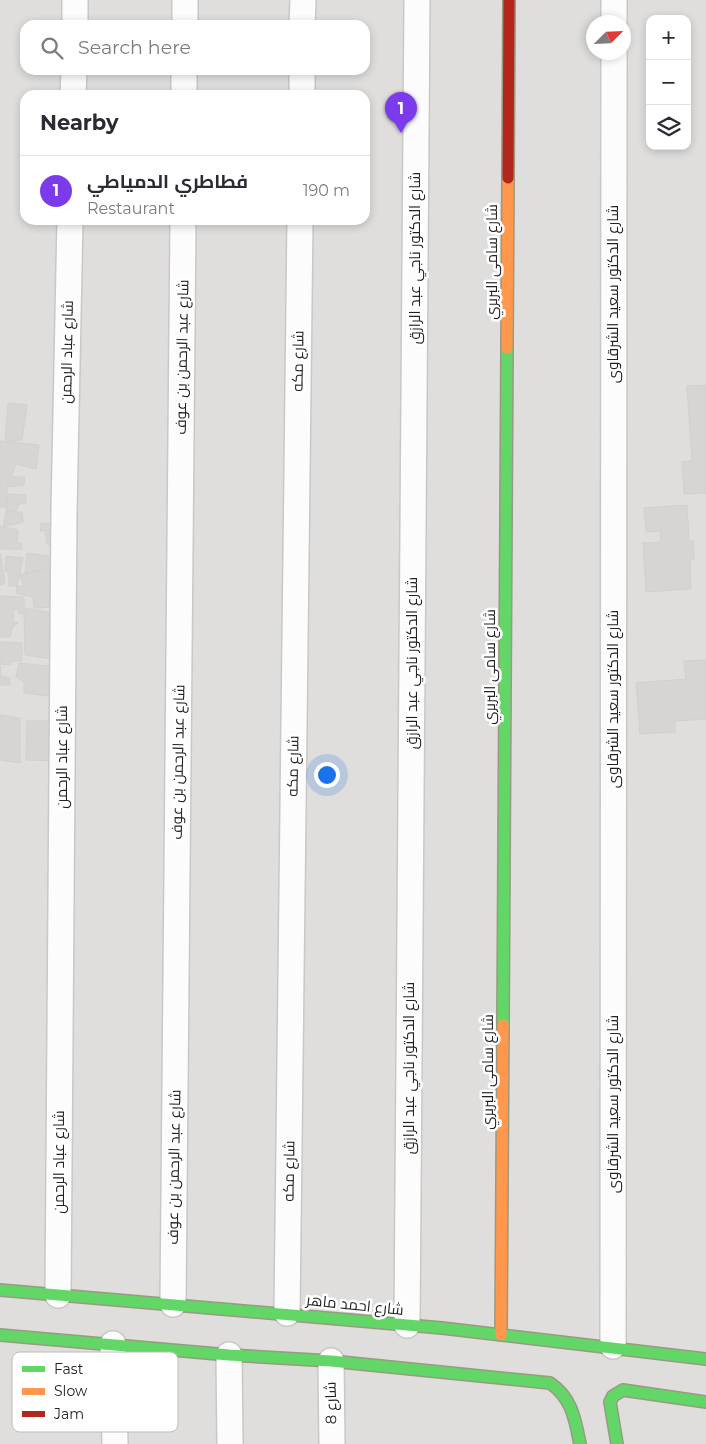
<!DOCTYPE html>
<html lang="en">
<head>
<meta charset="utf-8">
<style>
	body { margin:0; font-family:Montserrat,Cairo,sans-serif; background:#f2f2f3; color:#2b2b33 }
	.controls { position:absolute; right:15px; top:15px; display:grid; overflow:hidden; border-radius:10px; box-shadow:0 2px 8px #0003 }
	.controls button { width:45px; height:45px; display:grid; place-items:center; padding:0; border:0; border-bottom:1px solid #e1e1e2; background:#fff; color:#2b2b33; font:25px sans-serif }
	.compass { position:absolute; left:586px; top:15px; width:45px; height:45px; border-radius:50%; background:#fff; box-shadow:0 2px 8px #0003; rotate:66deg }
	.you { position:absolute; left:326px; top:774px; width:18px; height:18px; margin:-12px; border:4px solid #fff; border-radius:50%; background:#1a73e8; box-shadow:0 0 0 8px #1a73e833 }
	.badge { display:grid; place-items:center; width:32px; height:32px; border-radius:50%; background:#7c3aed; color:#fff; font-size:16px; font-weight:700 }
	.pin { position:absolute; translate:-50% -41px; filter:drop-shadow(0 1px 2px #0008) }
	.pin::after { content:''; position:absolute; top:26px; width:18px; height:15px; background:inherit; clip-path:polygon(0 0,100% 0,50% 100%) }
	.list { margin:0; padding:0; list-style:none }
	h2 { display:flex; justify-content:space-between; align-items:center; height:65px; margin:0; padding:0 20px; font-size:21px }
	h2 small { font-size:16px; font-weight:400; color:#7c7c81 }
	.list li { display:grid; grid-template-columns:32px 1fr auto; gap:15px; align-items:center; box-sizing:border-box; height:70px; padding:0 20px; border-top:1px solid #e1e1e2 }
	.list b { display:block; font-size:19px; white-space:nowrap }
	.list p { margin:0; font-size:16px; white-space:nowrap; color:#7c7c81 }
	.list em { font-size:16px; font-style:normal; color:#7c7c81 }
	.icon { flex:none; width:28px; height:28px; fill:none; stroke:currentColor; stroke-width:2; stroke-linecap:round; stroke-linejoin:round }
	.map { position:relative; flex:none; width:706px; height:1444px; overflow:hidden }
	.search { position:absolute; background:#fff; box-shadow:0 2px 8px #0003; left:20px; top:20px; width:350px; height:55px; display:flex; align-items:center; gap:12px; box-sizing:border-box; padding:0 18px; border-radius:15px; color:#7c7c81; font-size:19px }
	.panel { position:absolute; background:#fff; box-shadow:0 2px 8px #0003; left:20px; top:90px; width:350px; height:135px; border-radius:15px }
	.map>svg:first-child { display:block }
	.residential { fill:#dfdedc; fill-rule:evenodd }
	.building { fill:#d7d4d2; stroke:#d3d0cc }
	.lines { fill:none; stroke-linecap:round; stroke-linejoin:round }
	.street-casing { stroke:#c9c8c7; stroke-width:28 }
	.fast-casing { stroke:#999a82; stroke-width:14 }
	.slow-casing { stroke:#999a82; stroke-width:14 }
	.jam-casing { stroke:#999a82; stroke-width:14 }
	.street { stroke:#fdfcfc; stroke-width:25 }
	.fast { stroke:#63d668; stroke-width:11 }
	.slow { stroke:#ff974d; stroke-width:11 }
	.jam { stroke:#b3261e; stroke-width:11 }
	.labels { text-anchor:middle; stroke-width:5; stroke-linejoin:round; paint-order:stroke }
	.street-label { font-size:15px; fill:#222; stroke:#fff }
	.key { fill:#fff; stroke:#bdbdbd; stroke-width:1 }
	.key-label { font-size:14px; fill:#222 }
</style>
</head>
<body>
<div class="map">
<svg width="706" height="1444" viewBox="0 0 706 1444">
	<rect width="100%" height="100%" fill="#f0eeeb"/>
	<path class="residential" d="M0 0H706V1444H0ZM650 19H687V146H650ZM594 22H624V52H594ZM25 25H365V70H25ZM25 95H365V220H25Z"/>
	<g class="building">
		<path d="M706 385V493L684 494 682 462 692 461 687 386Z"/>
		<path d="M8 403 27 405 22 440 5 442Z"/>
		<path d="M0 441 39 445 36 469 16 464 11 477H25L24 485 7 487V508L0 507Z"/>
		<path d="M8 494 26 495V503L19 504 16 511 6 512Z"/>
		<path d="M687 505 689 541H693L694 559H690L691 589 646 592 643 543 661 542 660 531 646 532 644 508Z"/>
		<path d="M6 512H22L23 522 3 527Z"/>
		<path d="M41 523 59 524 53 559 51 545 47 544 45 530 40 531Z"/>
		<path d="M0 526 18 530 17 542 22 544V549H0Z"/>
		<path d="M0 553 5 583 0 585Z"/>
		<path d="M27 553 49 556 48 572 25 574Z"/>
		<path d="M6 556 23 558 17 586H9V573L5 571Z"/>
		<path d="M56 567 53 607 34 608 33 597 16 593 17 586H24L19 575Z"/>
		<path d="M0 596 24 597V613L19 614 18 609 13 610V622L18 623 13 626 10 637H0Z"/>
		<path d="M24 608 52 613V659L25 655Z"/>
		<path d="M0 642 22 643V661H12L10 665 0 664Z"/>
		<path d="M706 660V719L675 721V732L640 734 636 683 686 679 684 661Z"/>
		<path d="M19 663 56 667 57 693 46 696 24 693V682L16 677Z"/>
		<path d="M0 666 1 676 10 678V685H0Z"/>
		<path d="M0 715 20 718V763L0 760Z"/>
		<path d="M27 721H59L57 761 26 760Z"/>
	</g>
	<g class="lines">
		<defs>
			<g id="street">
				<path d="M614 22V0"/>
				<path d="M75 25V0"/>
				<path d="M185 25V0"/>
				<path d="M302 25 303 0"/>
				<path d="M73 95 74 70"/>
				<path d="M184 95V70"/>
				<path d="M302 95V70"/>
				<path d="M58 1295 64 510 70 220"/>
				<path d="M173 1304 183 220"/>
				<path d="M287 1313 300 220"/>
				<path d="M407 1325 417 0"/>
				<path d="M113 1344 115 1444"/>
				<path d="M613 1346 614 52"/>
				<path d="M229 1355 230 1444"/>
				<path d="M331 1361 332 1444"/>
			</g>
			<g id="fast">
				<path d="M503 1025 507 348"/>
				<path d="M0 1290 442 1328 706 1359"/>
				<path d="M0 1335 229 1355 331 1361 550 1383C572 1398 575 1419 580 1444"/>
				<path d="M617 1444 610 1402 613 1396 623 1390 706 1402"/>
			</g>
			<g id="slow">
				<path d="M507 348 508 178"/>
				<path d="M501 1335 503 1025"/>
			</g>
			<path id="jam" d="M508 178 509 0"/>
		</defs>
		<use href="#street" class="street-casing"/>
		<use href="#fast" class="fast-casing"/>
		<use href="#slow" class="slow-casing"/>
		<use href="#jam" class="jam-casing"/>
		<use href="#street" class="street"/>
		<use href="#fast" class="fast"/>
		<use href="#slow" class="slow"/>
		<use href="#jam" class="jam"/>
	</g>
	<g class="labels">
		<g class="street-label">
			<text transform="translate(415 258) rotate(-90)" y="5">شارع الدكتور ناجي عبد الرازق</text>
			<text transform="translate(492 262) rotate(-90)" y="5">شارع سامى البربري</text>
			<text transform="translate(613 294) rotate(-90)" y="5">شارع الدكتور سعيد الشرقاوى</text>
			<text transform="translate(67 352) rotate(-89)" y="5">شارع عباد الرحمن</text>
			<text transform="translate(182 357) rotate(-89)" y="5">شارع عبد الرحمن بن عوف</text>
			<text transform="translate(298 361) rotate(-89)" y="5">شارع مكه</text>
			<text transform="translate(412 663) rotate(-90)" y="5">شارع الدكتور ناجي عبد الرازق</text>
			<text transform="translate(490 667) rotate(-90)" y="5">شارع سامى البربري</text>
			<text transform="translate(613 699) rotate(-90)" y="5">شارع الدكتور سعيد الشرقاوى</text>
			<text transform="translate(62 757) rotate(-90)" y="5">شارع عباد الرحمن</text>
			<text transform="translate(178 762) rotate(-89)" y="5">شارع عبد الرحمن بن عوف</text>
			<text transform="translate(293 766) rotate(-89)" y="5">شارع مكه</text>
			<text transform="translate(409 1068) rotate(-90)" y="5">شارع الدكتور ناجي عبد الرازق</text>
			<text transform="translate(488 1072) rotate(-90)" y="5">شارع سامى البربري</text>
			<text transform="translate(613 1104) rotate(-90)" y="5">شارع الدكتور سعيد الشرقاوى</text>
			<text transform="translate(59 1162) rotate(-90)" y="5">شارع عباد الرحمن</text>
			<text transform="translate(174 1167) rotate(-89)" y="5">شارع عبد الرحمن بن عوف</text>
			<text transform="translate(289 1171) rotate(-89)" y="5">شارع مكه</text>
			<text transform="translate(355 1305) rotate(6)" y="5">شارع احمد ماهر</text>
			<text transform="translate(331 1403) rotate(-91)" y="5">شارع 8</text>
		</g>
	</g>
	<rect x="12" y="1352" width="166" height="80" rx="8" class="key"/>
	<rect x="22" y="1366" width="23" height="6" fill="#63d668"/>
	<rect x="22" y="1388" width="23" height="7" fill="#ff974d"/>
	<rect x="22" y="1411" width="23" height="6" fill="#b3261e"/>
	<g class="key-label">
		<text x="54" y="1374">Fast</text>
		<text x="54" y="1396">Slow</text>
		<text x="54" y="1419">Jam</text>
	</g>
</svg>
<div class="controls">
<button>+</button>
<button>−</button>
<button><svg class="icon" aria-label="layers" viewBox="0 0 24 24"><path d="M12 4l9 5-9 5-9-5zM3 14l9 5 9-5"/></svg></button>
</div>
<svg class="compass" viewBox="-18 -18 36 36"><path d="M0-13l5 13h-10z" fill="#e53935"/><path d="M0 13l5-13h-10z" fill="#7c7c81"/></svg>
<div class="you"></div>
<div class="pin badge" style="left:401px;top:133px">1</div>
<div class="search"><svg class="icon" aria-label="search" viewBox="0 0 24 24"><circle cx="10" cy="10" r="6"/><path d="M15 15l6 6"/></svg>Search here</div>
<section class="panel">
<h2>Nearby<small></small></h2>
<ul class="list">
<li><span class="badge">1</span><div><b>فطاطري الدمياطي</b><p>Restaurant</p></div><em>190 m</em></li>
</ul>
</section>
</div>
</body>
</html>
